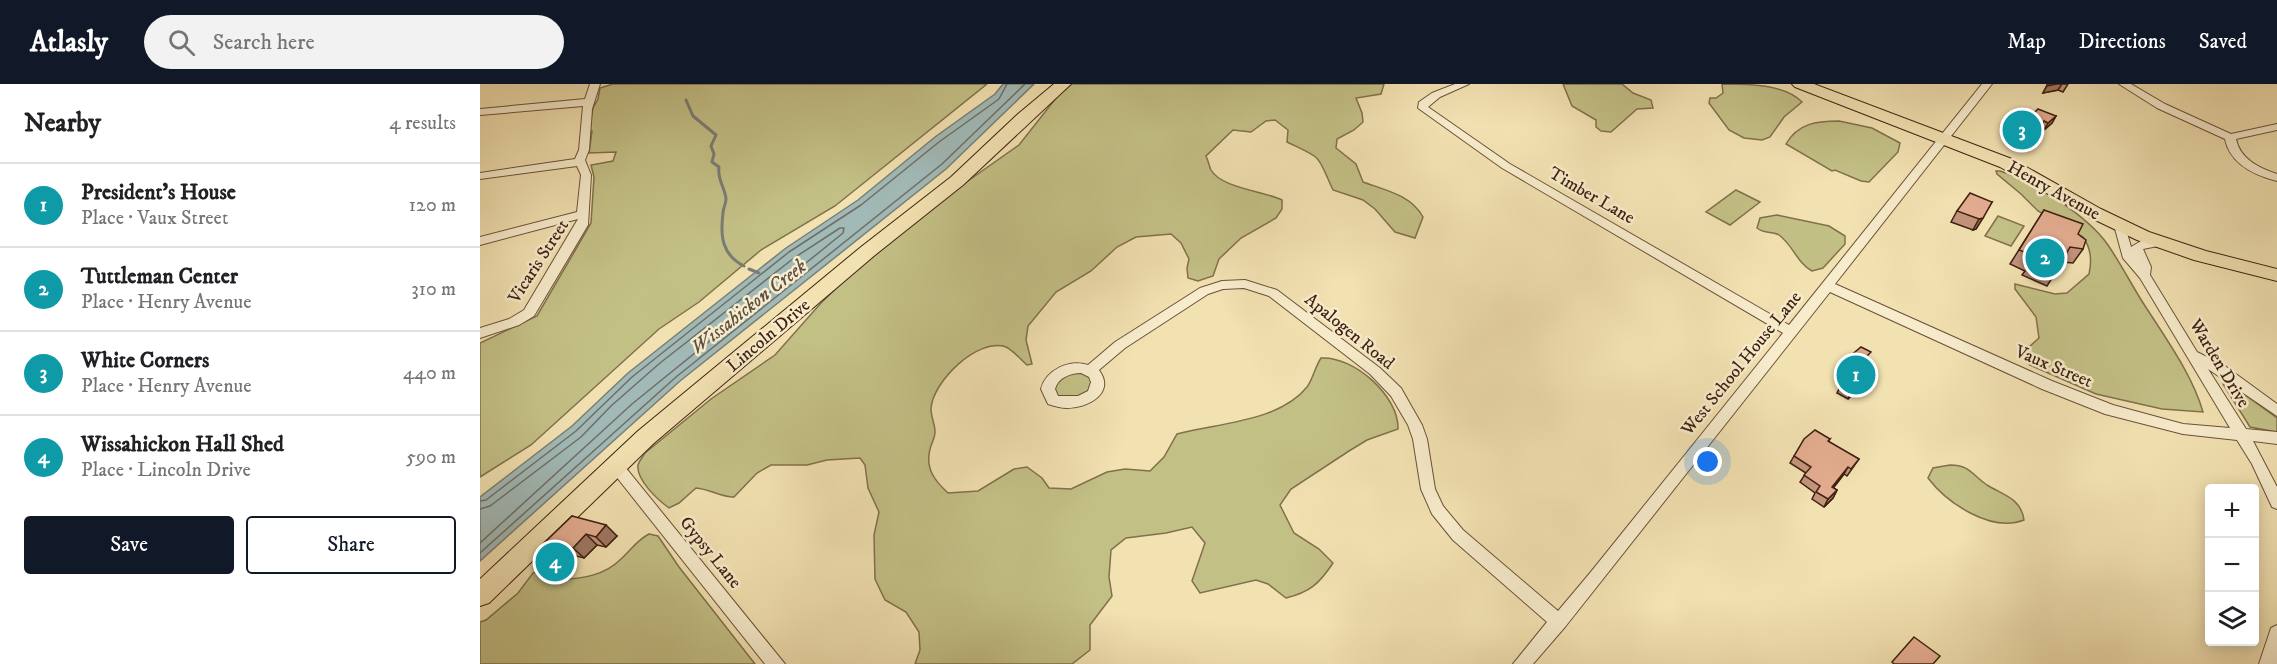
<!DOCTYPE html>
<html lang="en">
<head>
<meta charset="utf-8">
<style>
	body { margin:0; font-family:"IM FELL DW Pica",serif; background:#f2f2f2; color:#202124 }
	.controls { position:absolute; right:18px; bottom:18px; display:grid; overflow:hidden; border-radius:6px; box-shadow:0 3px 15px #0003 }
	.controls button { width:54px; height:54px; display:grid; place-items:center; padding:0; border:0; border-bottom:2px solid #e0e0e0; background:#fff; color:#202124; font:30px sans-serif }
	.you { position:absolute; left:1228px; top:378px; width:21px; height:21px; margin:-15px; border:4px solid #fff; border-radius:50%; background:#1a73e8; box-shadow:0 0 0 9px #1a73e833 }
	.badge { display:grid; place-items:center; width:39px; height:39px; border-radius:50%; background:#111827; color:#fff; font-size:20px; font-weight:700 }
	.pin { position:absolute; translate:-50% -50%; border:3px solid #fff; box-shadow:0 2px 6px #0006 }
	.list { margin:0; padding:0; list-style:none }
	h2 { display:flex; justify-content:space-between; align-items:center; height:78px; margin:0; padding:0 24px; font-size:26px }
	h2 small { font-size:20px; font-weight:400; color:#757577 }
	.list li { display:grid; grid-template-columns:39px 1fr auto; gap:18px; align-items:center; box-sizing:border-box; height:84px; padding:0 24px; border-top:2px solid #e0e0e0 }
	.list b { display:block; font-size:22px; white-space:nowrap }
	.list p { margin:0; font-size:20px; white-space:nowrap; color:#757577 }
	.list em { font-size:20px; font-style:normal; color:#757577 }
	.actions { display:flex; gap:12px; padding:18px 24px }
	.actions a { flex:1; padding:14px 0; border:2px solid #111827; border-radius:6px; text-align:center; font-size:21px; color:#111827 }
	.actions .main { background:#111827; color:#fff }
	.icon { flex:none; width:33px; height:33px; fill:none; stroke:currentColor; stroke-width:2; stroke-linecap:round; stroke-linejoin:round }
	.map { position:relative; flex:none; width:1797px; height:580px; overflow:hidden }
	header { display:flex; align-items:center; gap:36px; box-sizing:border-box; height:84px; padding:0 30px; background:#111827; color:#fff }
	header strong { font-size:28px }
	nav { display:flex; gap:33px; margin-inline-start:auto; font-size:21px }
	.search { width:420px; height:54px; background:#f2f2f2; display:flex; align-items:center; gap:15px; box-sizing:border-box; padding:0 21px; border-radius:33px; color:#757577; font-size:22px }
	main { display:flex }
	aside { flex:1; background:#fff }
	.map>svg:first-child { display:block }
	.green { fill:#c3c086; stroke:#81704c; stroke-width:1.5 }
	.water { fill:#a1bab8; stroke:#7a7d75; stroke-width:1.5 }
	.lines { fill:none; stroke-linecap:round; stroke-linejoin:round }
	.shore { stroke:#706e64; stroke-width:1.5 }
	.stream { stroke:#7a7d75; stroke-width:3 }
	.minor-casing { stroke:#6c5139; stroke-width:2 }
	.primary-casing { stroke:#3f2111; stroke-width:2 }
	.minor { fill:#f7eccc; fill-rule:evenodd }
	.primary { fill:#f2e1b1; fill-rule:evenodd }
	.wall { fill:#c3947c; stroke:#3f2111; stroke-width:1.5 }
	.shaded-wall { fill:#9f7865; stroke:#3f2111; stroke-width:1.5 }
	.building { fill:#e3ac90; stroke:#3f2111; stroke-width:1.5 }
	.labels { text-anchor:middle; stroke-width:5; stroke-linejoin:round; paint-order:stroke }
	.street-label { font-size:18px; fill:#3f2111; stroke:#f7eccc }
	.water-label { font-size:20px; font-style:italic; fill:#5c4f43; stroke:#f7eccc }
</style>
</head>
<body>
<header>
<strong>Atlasly</strong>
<div class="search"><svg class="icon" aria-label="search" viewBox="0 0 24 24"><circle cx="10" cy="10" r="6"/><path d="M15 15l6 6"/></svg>Search here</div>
<nav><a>Map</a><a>Directions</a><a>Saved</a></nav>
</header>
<main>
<aside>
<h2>Nearby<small>4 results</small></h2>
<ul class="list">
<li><span class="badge" style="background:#0f9aa8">1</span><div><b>President's House</b><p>Place · Vaux Street</p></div><em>120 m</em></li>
<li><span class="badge" style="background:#0f9aa8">2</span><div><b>Tuttleman Center</b><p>Place · Henry Avenue</p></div><em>310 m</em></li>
<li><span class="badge" style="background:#0f9aa8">3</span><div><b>White Corners</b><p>Place · Henry Avenue</p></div><em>440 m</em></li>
<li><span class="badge" style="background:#0f9aa8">4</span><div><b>Wissahickon Hall Shed</b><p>Place · Lincoln Drive</p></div><em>590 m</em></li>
</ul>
<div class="actions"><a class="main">Save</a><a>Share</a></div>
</aside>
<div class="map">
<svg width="1797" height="580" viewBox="0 0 1797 580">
	<rect width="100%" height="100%" fill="#f2e1b1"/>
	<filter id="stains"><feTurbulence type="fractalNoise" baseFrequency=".00333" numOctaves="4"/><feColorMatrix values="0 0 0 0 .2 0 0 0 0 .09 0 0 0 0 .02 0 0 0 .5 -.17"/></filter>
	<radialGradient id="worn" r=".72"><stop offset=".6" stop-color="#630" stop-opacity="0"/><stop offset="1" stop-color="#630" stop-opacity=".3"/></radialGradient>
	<g class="green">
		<path d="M133 0H507L355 122 281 166 219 218 179 245 51 361 0 393V259L57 232 111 139 114 93 111 81 133 77 136 68 109 69 112 47 109 46 113 24 118 15 120 4Z"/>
		<path d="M591 0H904L901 10 876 14 882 29 883 38 874 46 857 55 856 64 876 80 883 98C905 106 931 111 943 133L935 154 915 148 895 125 883 116 853 106C836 69 844 76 807 58L808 46 795 36 786 37 771 48 753 46 726 72C728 76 729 82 731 86 741 104 784 107 802 116V125L796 134 761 154 739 175 733 192 718 197 708 194 707 184 709 175 701 159 691 150 656 153 637 163 611 187 576 208 548 242 546 256 552 280 547 281C541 276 533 266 526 263 498 253 452 298 451 325 451 333 455 340 455 348 455 354 451 360 450 365 445 385 455 397 468 409L498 407 534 385 547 383 562 394 569 404 591 405 627 388 645 385 670 387 684 373 697 350C737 339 799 338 827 303 833 295 835 283 841 274 874 272 919 312 918 345L887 356 869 367 811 405 800 421 814 449 839 465 853 479C839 500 830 508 806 514L788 500 776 496 720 509 712 497 725 459 712 443 686 449 646 454 631 466 629 493 632 512 610 541V566L592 580H435L440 566 439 548 426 528 405 516 395 495 394 451 399 428 388 404 385 381 380 374 347 376 327 381H291L277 389 254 413C240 413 230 405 216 404L199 419 189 424C178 416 156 396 158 381 159 377 163 373 165 369L231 315 295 271 341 219 372 189 485 99 539 61 580 9Z"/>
		<path d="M1083 0H1142L1153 9 1171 16 1173 24 1157 25 1131 48 1121 47 1116 43V36L1092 22Z"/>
		<path d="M1242 0C1268 0 1305 0 1322 18L1304 33 1290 53 1282 56 1264 54 1249 46 1229 19 1230 14H1236L1243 9Z"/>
		<path d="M1359 37 1392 44 1420 59 1418 68 1389 98 1381 97 1355 86 1352 87 1306 60C1318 39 1337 37 1359 37Z"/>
		<path d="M1520 87C1553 97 1608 132 1628 161 1643 183 1654 206 1669 228 1689 259 1713 293 1723 328L1682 325 1616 310 1550 281 1540 273 1541 263 1550 262 1559 254 1556 233 1535 205V200L1575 210 1587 209 1609 190C1612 177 1611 164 1603 153L1558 127 1541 110 1517 90 1516 87Z"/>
		<path d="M1256 106 1280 118 1250 141 1226 128Z"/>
		<path d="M1297 131 1349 142 1365 152V160L1343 184 1332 187C1317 179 1313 161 1299 151 1293 147 1284 150 1277 144L1280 134Z"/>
		<path d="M1518 132 1544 142 1531 162 1505 152Z"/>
		<path d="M599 287 612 295 610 305 602 313 578 314 573 301 581 293Z"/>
		<path d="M1743 300H1750L1797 334V348L1770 343Z"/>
		<path d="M1470 381C1490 381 1492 391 1507 401 1523 411 1541 414 1544 436 1511 449 1467 419 1448 394L1453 384Z"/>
		<path d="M169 450 178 452 199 483 275 580H0V538L6 536 38 509 53 489 65 484 78 485 77 491 80 496C103 494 124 492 141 475 151 466 157 456 169 450Z"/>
	</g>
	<path class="water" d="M523 0H554L466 85 200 297 0 477V413L92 342 148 289 306 164 378 116 455 53 515 10Z"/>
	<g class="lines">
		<g class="shore">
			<path d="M0 417 6 416 96 347 152 293 309 168 381 121 459 58 519 15 527 0"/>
			<path d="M0 425 10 422 101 353 131 322 180 279 314 174 360 144H364L363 149 152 320 0 459"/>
			<path d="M0 469 196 293 462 80 545 0"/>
		</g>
		<g class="stream">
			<path d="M206 16 213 32 236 51 231 62 234 70 232 78 239 83C237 96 245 103 246 115 246 120 243 124 243 129 240 152 242 171 264 182"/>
			<path d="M269 185 279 189"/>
		</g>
		<defs>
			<g id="minor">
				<path d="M110 0H120L112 25 109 66 105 76 111 91 108 141 54 232 39 241 0 254V244L29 235 44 226 98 135 0 161V153L97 128 101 91 97 82 0 95V89L95 75 99 66 103 22 0 31V25L105 15Z"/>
				<path d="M975 0H989L960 13 948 23 1030 80 1309 241 1502 0H1512L1355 200 1572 297 1633 321 1703 340 1750 344 1660 194 1643 174 1634 141 1640 137 1644 138 1651 163 1661 157 1683 155 1685 158 1683 161 1663 165 1671 183 1670 191 1717 268 1745 282 1797 320V332L1728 285 1766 345 1797 348V360L1773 357 1797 403V425L1792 423 1772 380 1757 356 1703 350 1625 330 1562 305 1350 208 1085 543 1053 580H1033L1067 538 973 456 952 430 941 405 933 355 928 341 911 312 890 290 789 212 764 204 743 205 728 210 645 264 619 286C636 309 608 324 587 324 581 324 574 322 568 320L561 305C566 286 589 275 608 281L635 258 720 204 742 197 765 196 797 206 900 284 921 304 942 341 947 355 955 405 963 422 983 446 1078 527 1110 489 1303 249 1022 84 938 24 939 18 952 9ZM601 289 609 293 611 298 608 307 598 312H578L575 305C578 294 590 289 601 289Z"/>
				<path d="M1639 0H1651L1685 20 1751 50 1797 40V46L1756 55C1760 75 1779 84 1797 90V97C1774 91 1750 80 1745 55L1677 24Z"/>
				<path d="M136 376 141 378 305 580H285L131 386 129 382 131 378Z"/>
				<path d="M1797 541V580H1779L1791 544Z"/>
			</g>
			<g id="primary">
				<path d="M574 0H591L483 101 395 171 174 359 9 519 0 522V495L158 347 381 163 471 93 538 30Z"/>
				<path d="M1312 0H1334L1532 75 1621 125 1669 148 1726 167 1797 185V197L1714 176 1657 156 1609 133 1520 83 1315 3Z"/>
			</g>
		</defs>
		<use href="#minor" class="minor-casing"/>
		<use href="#primary" class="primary-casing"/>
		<use href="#minor" class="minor"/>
		<use href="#primary" class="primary"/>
	</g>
	<g class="wall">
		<path d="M1567 0H1588L1583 8 1578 6 1563 9 1567 1Z"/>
		<path d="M1553 30 1576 32 1572 39 1564 46 1560 44 1551 52 1546 53 1538 59 1527 54 1529 50 1526 49 1530 41Z"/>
		<path d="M1512 118 1496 145 1493 146 1471 138 1477 127Z"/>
		<path d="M1564 126 1598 150 1603 165 1593 179 1582 178 1567 202 1542 191 1545 187 1530 180Z"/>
		<path d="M1387 276 1388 277 1386 281 1393 285 1389 293 1368 315 1357 309 1360 303 1357 301 1361 294 1365 290 1359 286 1362 279Z"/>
		<path d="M1350 355 1348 358 1379 375 1367 392 1364 390 1353 404 1357 406 1353 414 1344 423 1332 415 1335 409 1320 398 1326 389 1310 379 1314 372Z"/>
		<path d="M92 432 137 452 126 463 117 461 104 474 88 470 84 473 74 471 63 460Z"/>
	</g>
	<g class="shaded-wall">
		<path d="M1577 0H1582L1578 6 1563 9 1567 2Z"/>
		<path d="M1576 32 1572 39 1564 46 1568 39Z"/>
		<path d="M1564 37 1560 44 1551 52 1555 45Z"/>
		<path d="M1550 45 1546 53 1538 59 1542 52Z"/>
		<path d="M1503 134 1496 145 1493 146 1499 135Z"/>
		<path d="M1393 285 1389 293 1368 315 1371 308Z"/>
		<path d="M1368 383 1364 390 1348 411 1352 403Z"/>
		<path d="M1357 406 1353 414 1344 423 1348 415Z"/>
		<path d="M126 441 137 452 126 463 116 453Z"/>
		<path d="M106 450 117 461 104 474 93 464Z"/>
		<path d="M77 459 88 470 84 473 73 463Z"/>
	</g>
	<g class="building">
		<path d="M1558 25 1576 32 1568 39 1564 37 1555 45H1550L1542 52 1531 47 1535 43 1530 41 1548 28 1553 30Z"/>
		<path d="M1490 109 1512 118 1503 134 1499 135 1477 127Z"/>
		<path d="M1564 126 1603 140 1598 150 1606 156 1603 165 1590 163 1576 187 1551 177 1554 172 1539 166Z"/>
		<path d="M1381 263 1391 268 1384 275 1388 277 1385 280 1393 285 1371 308 1361 301 1366 296 1361 294 1371 284 1362 279Z"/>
		<path d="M1335 346 1350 355 1348 357 1379 375 1371 385 1368 383 1352 403 1357 406 1348 415 1336 408 1340 402 1324 391 1331 383 1314 372 1324 355Z"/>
		<path d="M92 432 126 441 116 453 106 450 93 464 77 459 73 463 63 460Z"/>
		<path d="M1434 553 1460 572 1453 580H1414L1412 578Z"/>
	</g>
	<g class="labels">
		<g class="street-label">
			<text transform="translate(1574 106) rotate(29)" y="6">Henry Avenue</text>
			<text transform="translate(1112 111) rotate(30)" y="6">Timber Lane</text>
			<text transform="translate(58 177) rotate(-57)" y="6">Vicaris Street</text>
			<text transform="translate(870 247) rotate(39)" y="6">Apalogen Road</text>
			<text transform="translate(288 251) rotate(-40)" y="6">Lincoln Drive</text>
			<text transform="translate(1261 279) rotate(-51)" y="6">West School House Lane</text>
			<text transform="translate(1740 279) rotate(59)" y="6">Warden Drive</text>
			<text transform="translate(1574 282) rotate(23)" y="6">Vaux Street</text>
			<text transform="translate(231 468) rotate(51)" y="6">Gypsy Lane</text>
		</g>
		<g class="water-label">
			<text transform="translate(268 222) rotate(-38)" y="7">Wissahickon Creek</text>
		</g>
	</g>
	<rect width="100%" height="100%" filter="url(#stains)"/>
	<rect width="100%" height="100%" fill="url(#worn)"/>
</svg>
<div class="controls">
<button>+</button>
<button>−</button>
<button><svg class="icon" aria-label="layers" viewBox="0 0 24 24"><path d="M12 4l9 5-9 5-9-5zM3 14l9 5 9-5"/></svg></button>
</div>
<div class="you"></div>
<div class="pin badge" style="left:1376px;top:291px;background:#0f9aa8">1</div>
<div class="pin badge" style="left:1565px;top:174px;background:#0f9aa8">2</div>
<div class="pin badge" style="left:1542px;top:46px;background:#0f9aa8">3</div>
<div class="pin badge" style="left:75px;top:478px;background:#0f9aa8">4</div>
</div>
</main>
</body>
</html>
